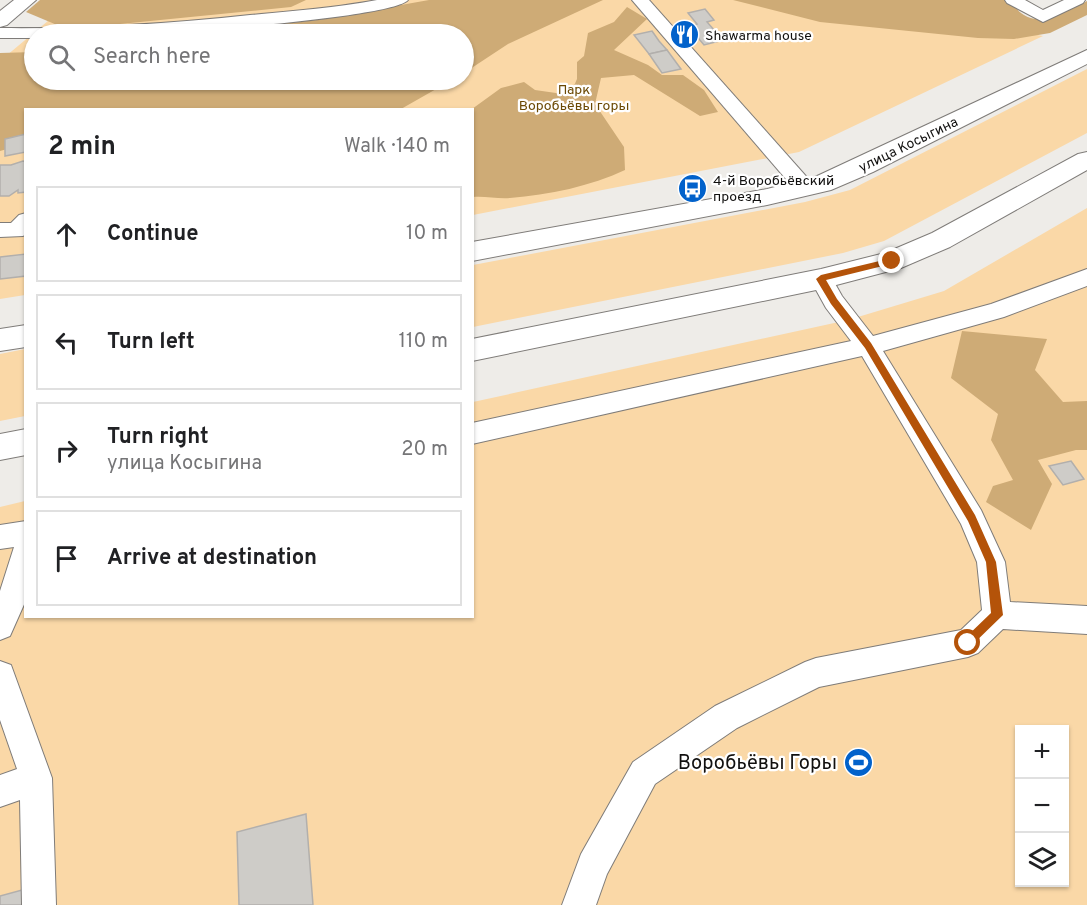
<!DOCTYPE html>
<html lang="en">
<head>
<meta charset="utf-8">
<style>
	body { margin:0; font-family:Overpass,sans-serif; background:#f6f6f6; color:#202124 }
	.controls { position:absolute; right:18px; bottom:18px; display:grid; overflow:hidden; border-radius:0px; box-shadow:0 2px 4px #0004 }
	.controls button { width:54px; height:54px; display:grid; place-items:center; padding:0; border:0; border-bottom:2px solid #e0e0e0; background:#fff; color:#202124; font:30px sans-serif }
	.stop { position:absolute; width:18px; height:18px; margin:-14px; border:4px solid #b45309; border-radius:50%; background:#fff }
	.stop.end { background:#b45309; border-color:#fff; box-shadow:0 2px 6px #0008 }
	.list { margin:0; padding:0; list-style:none }
	h2 { display:flex; justify-content:space-between; align-items:center; height:78px; margin:0; padding:0 24px; font-size:26px }
	h2 small { font-size:20px; font-weight:400; color:#757577 }
	.list li { display:grid; grid-template-columns:39px 1fr auto; gap:18px; align-items:center; box-sizing:border-box; height:96px; margin:0 12px 12px; padding:0 12px; border:2px solid #e0e0e0; border-radius:0px }
	.list b { display:block; font-size:22px; white-space:nowrap }
	.list p { margin:0; font-size:20px; white-space:nowrap; color:#757577 }
	.list em { font-size:20px; font-style:normal; color:#757577 }
	.icon { flex:none; width:33px; height:33px; fill:none; stroke:currentColor; stroke-width:2; stroke-linecap:round; stroke-linejoin:round }
	.map { position:relative; flex:none; width:1087px; height:905px; overflow:hidden }
	.search { position:absolute; background:#fff; box-shadow:0 2px 4px #0004; left:24px; top:24px; width:450px; height:66px; display:flex; align-items:center; gap:15px; box-sizing:border-box; padding:0 21px; border-radius:33px; color:#757577; font-size:22px }
	.panel { position:absolute; background:#fff; box-shadow:0 2px 4px #0004; left:24px; top:108px; width:450px; height:510px; border-radius:0px }
	.map>svg:first-child { display:block }
	.green { fill:#fad8a7; fill-rule:evenodd }
	.forest { fill:#ceab76 }
	.building { fill:#ceccc8; stroke:#b2afac; stroke-width:1.5 }
	.lines { fill:none; stroke-linecap:round; stroke-linejoin:round }
	.minor-casing { stroke:#7f7c79; stroke-width:2 }
	.major-casing { stroke:#7f7c79; stroke-width:2 }
	.minor { fill:#fff; fill-rule:evenodd }
	.major { fill:#fff; fill-rule:evenodd }
	.route { fill:#b45309 }
	.labels { text-anchor:middle; stroke-width:4.5; stroke-linejoin:round; paint-order:stroke }
	.far-poi-label { font-size:14px; fill:#11100f; stroke:#fff; text-anchor:start }
	.far-park-label { font-size:14px; fill:#6b4904; stroke:#fff }
	.far-street-label { font-size:14px; fill:#11100f; stroke:#fff }
	.near-poi-label { font-size:20px; fill:#11100f; stroke:#fff; text-anchor:end }
</style>
</head>
<body>
<div class="map">
<svg width="1087" height="905" viewBox="0 0 1087 905">
	<rect width="100%" height="100%" fill="#eeece8"/>
	<g class="green">
		<path d="M73 0H854L1043 36 799 152 473 215 472 110H26L25 295 0 299V61ZM34 34H464V80H34Z"/>
		<path d="M1087 69V133L884 241 843 253 473 327V265L805 202 850 190Z"/>
		<path d="M1087 208V905H0V507L25 501 26 616H472L473 402 848 320 944 291ZM1020 730H1064V882H1020Z"/>
		<path d="M25 349V416L0 421V354Z"/>
	</g>
	<g class="forest">
		<path d="M40 0H306L291 7 110 25H57L26 12Z"/>
		<path d="M429 0H603L508 44 464 73V34H189L317 20Z"/>
		<path d="M733 0H1006C1014 4 1017 11 1024 15 1041 27 1071 9 1087 1V15L1050 33 1014 39 978 38 820 22Z"/>
		<path d="M627 7 647 19 614 50 648 65 662 75H683L704 90 718 112 700 116 634 75 601 78 595 104 624 147 625 170C591 186 549 195 510 198 498 199 485 196 473 197L472 109 501 88 524 82 535 90 570 95 577 79V62L584 56 588 33 614 22Z"/>
		<path d="M34 52V80H452L401 109 26 110 25 144 0 151V53Z"/>
		<path d="M962 331 1047 339 1035 370 1063 402 1087 401V450H1076L1038 460 1052 484 1031 530 986 502 993 486 1013 480 991 440 998 414 951 378Z"/>
	</g>
	<g class="building">
		<path d="M705 9 714 20 707 22 723 40 704 45 688 26 697 24 688 13Z"/>
		<path d="M652 31 659 41 667 50 649 54 634 35Z"/>
		<path d="M667 50 681 69 662 73 649 54Z"/>
		<path d="M26 134V152L5 156V139Z"/>
		<path d="M23 161 26 162V192L18 193V190L9 196H0V165H11Z"/>
		<path d="M26 254V276L0 279V257Z"/>
		<path d="M1071 461 1084 479 1063 485 1049 466Z"/>
		<path d="M306 814 313 905H239L237 832Z"/>
		<path d="M33 887 31 905H0V896Z"/>
	</g>
	<g class="lines">
		<defs>
			<g id="minor">
				<path d="M377 0H408C395 17 179 33 145 34 108 36 71 34 34 34V38H0V28C84 29 167 24 250 15 293 11 335 8 377 0Z"/>
				<path d="M632 0H649L812 183 815 188 812 193 805 195 798 193Z"/>
				<path d="M1005 0H1025L1043 10 1064 0H1085L1083 3 1043 22 1007 3Z"/>
				<path d="M26 213V234L23 236 0 237V223H11L19 215Z"/>
				<path d="M1087 269V286L1004 317 883 351 981 510 1005 562 1010 602 1087 606V634L1003 629 978 653 968 657 819 687 737 728 655 784 607 874 596 905H562L581 854 633 762 715 706 805 662 816 658 961 630 982 610 977 562 961 524 862 356 472 444V423L851 341 826 308 810 279 813 273 821 271 829 273 842 296 873 336 991 304Z"/>
				<path d="M26 521V600L10 636 0 640V591L14 547 0 549V525Z"/>
				<path d="M0 661 11 665 52 778 56 905H22L20 800 0 807V775L17 769 0 720Z"/>
			</g>
			<g id="major">
				<path d="M14 0H36L7 25 0 27V11Z"/>
				<path d="M1087 50V64L873 172 831 190 767 205 472 261V242L767 189 815 177Z"/>
				<path d="M1087 152V170L950 247 901 268 821 289 472 361V339L821 269 885 253 932 233 1078 154Z"/>
				<path d="M26 325V347L0 351V329Z"/>
				<path d="M26 429V455L0 460V434Z"/>
			</g>
		</defs>
		<use href="#minor" class="minor-casing"/>
		<use href="#major" class="major-casing"/>
		<use href="#minor" class="minor"/>
		<use href="#major" class="major"/>
	</g>
	<path class="route" d="M892 258 896 261 895 263 826 280 837 299 871 343 975 515 996 562 1003 615 968 649 962 643 964 639 991 613 986 562 968 521 865 348 831 304 816 279 821 275Z"/>
	<defs>
		<symbol id="restaurant-disc" viewBox="-11 -11 22 22"><circle r="9.5" fill="#0262cb" stroke="#fff"/><path d="M-5-6h1v4h1v-4h1v4h1v-4h1v5L-1.5 .5V6h-2V.5L-5-1ZM5-6V6H3V1.5H1.5Q1.5-4 5-6Z" fill="#fff"/></symbol>
		<symbol id="bus-disc" viewBox="-11 -11 22 22"><circle r="9.5" fill="#0262cb" stroke="#fff"/><path d="M-5-6H5V4H4V6H2V4H-2V6H-4V4H-5ZM-3.5-4V0h7V-4ZM-3.5 1.2v1.5H-2V1.2ZM2 1.2v1.5H3.5V1.2Z" fill="#fff"/></symbol>
		<symbol id="stadium-disc" viewBox="-11 -11 22 22"><circle r="9.5" fill="#0262cb" stroke="#fff"/><path d="M0-5a6.5 5 0 1 0 0 10a6.5 5 0 1 0 0-10ZM-3.5-1.8h7v3.6h-7Z" fill="#fff"/></symbol>
	</defs>
	<g fill-rule="evenodd">
		<use href="#restaurant-disc" x="668" y="18" width="33" height="33"/>
		<use href="#bus-disc" x="676" y="172" width="33" height="33"/>
		<use href="#stadium-disc" x="842" y="746" width="33" height="33"/>
	</g>
	<g class="labels">
		<g class="far-poi-label">
			<text x="705" y="40">Shawarma house</text>
			<text x="713" y="185">4-й Воробьёвский<tspan x="713" dy="16">проезд</tspan></text>
		</g>
		<g class="far-park-label">
			<text x="574" y="94">Парк<tspan x="574" dy="16">Воробьёвы горы</tspan></text>
		</g>
		<g class="far-street-label">
			<text transform="translate(908 144) rotate(-26)" y="5">улица Косыгина</text>
		</g>
		<g class="near-poi-label">
			<text x="837" y="769">Воробьёвы Горы</text>
		</g>
	</g>
</svg>
<div class="controls">
<button>+</button>
<button>−</button>
<button><svg class="icon" aria-label="layers" viewBox="0 0 24 24"><path d="M12 4l9 5-9 5-9-5zM3 14l9 5 9-5"/></svg></button>
</div>
<div class="stop" style="left:968px;top:643px"></div>
<div class="stop end" style="left:892px;top:261px"></div>
<div class="search"><svg class="icon" aria-label="search" viewBox="0 0 24 24"><circle cx="10" cy="10" r="6"/><path d="M15 15l6 6"/></svg>Search here</div>
<section class="panel">
<h2>2 min<small>Walk · 140 m</small></h2>
<ul class="list">
<li><svg class="icon" aria-label="ahead" viewBox="0 0 24 24"><path d="M12 20V5M6 11l6-6 6 6"/></svg><div><b>Continue</b></div><em>10 m</em></li>
<li><svg class="icon" aria-label="left" viewBox="0 0 24 24"><path d="M17 20v-9H6M10 6l-5 5 5 5"/></svg><div><b>Turn left</b></div><em>110 m</em></li>
<li><svg class="icon" aria-label="right" viewBox="0 0 24 24"><path d="M7 20v-9h11M14 6l5 5-5 5"/></svg><div><b>Turn right</b><p>улица Косыгина</p></div><em>20 m</em></li>
<li><svg class="icon" aria-label="arrive" viewBox="0 0 24 24"><path d="M6 21V4h12l-3 4 3 4H6"/></svg><div><b>Arrive at destination</b></div></li>
</ul>
</section>
</div>
</body>
</html>
